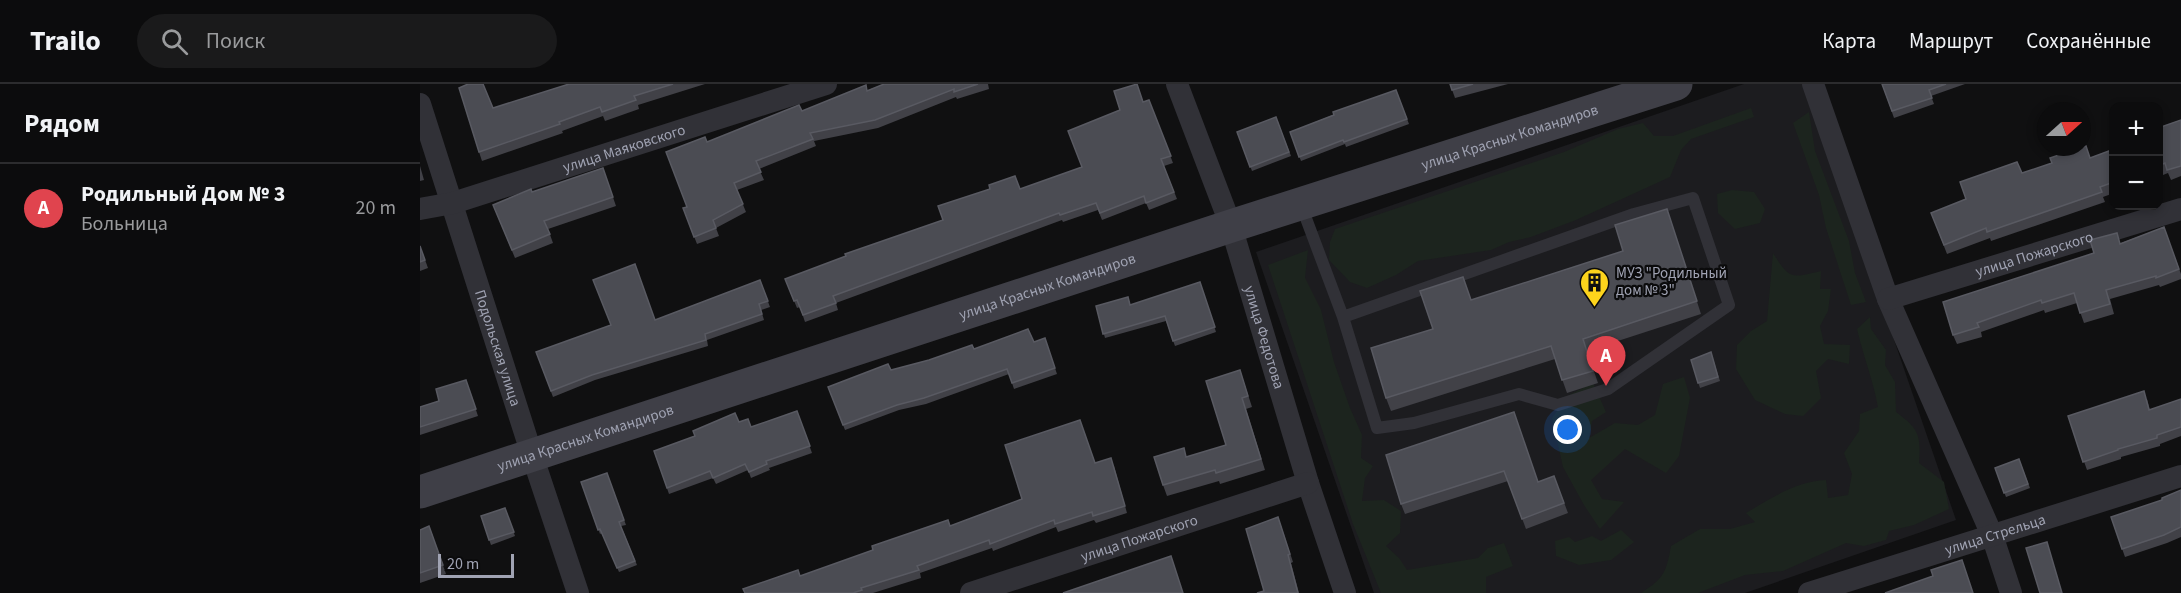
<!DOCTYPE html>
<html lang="ru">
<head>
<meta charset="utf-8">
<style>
	body { margin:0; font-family:"Source Sans 3",sans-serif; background:#1a1a1b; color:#f1f3f6 }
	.controls { position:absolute; right:18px; top:18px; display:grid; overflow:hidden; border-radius:12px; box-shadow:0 3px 9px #0003 }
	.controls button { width:54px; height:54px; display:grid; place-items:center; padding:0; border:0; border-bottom:2px solid #2c2c2e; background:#0c0c0d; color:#f1f3f6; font:30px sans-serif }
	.compass { position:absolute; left:1617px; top:18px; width:54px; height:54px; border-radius:50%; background:#0c0c0d; box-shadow:0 3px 9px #0003; rotate:69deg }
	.scale { position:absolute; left:18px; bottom:15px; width:76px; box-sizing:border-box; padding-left:6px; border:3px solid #a0a3b3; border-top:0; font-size:16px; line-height:21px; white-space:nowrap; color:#a0a3b3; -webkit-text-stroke:4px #0b0b0c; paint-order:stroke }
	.you { position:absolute; left:1148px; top:346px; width:21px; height:21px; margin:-15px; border:4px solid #fff; border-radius:50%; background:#1a73e8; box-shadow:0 0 0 9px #1a73e833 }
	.badge { display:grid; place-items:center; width:39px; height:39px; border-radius:50%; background:#db2777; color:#fff; font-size:20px; font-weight:700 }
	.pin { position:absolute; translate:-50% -50px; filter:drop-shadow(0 2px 3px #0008) }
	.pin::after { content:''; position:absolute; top:32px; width:21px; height:18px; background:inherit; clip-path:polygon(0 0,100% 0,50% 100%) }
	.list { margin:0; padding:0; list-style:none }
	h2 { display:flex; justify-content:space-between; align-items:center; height:78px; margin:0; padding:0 24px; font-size:26px }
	h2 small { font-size:20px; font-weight:400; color:#9a9b9d }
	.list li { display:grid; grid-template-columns:39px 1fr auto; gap:18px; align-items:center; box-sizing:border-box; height:90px; padding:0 24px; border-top:2px solid #2c2c2e }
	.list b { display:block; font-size:22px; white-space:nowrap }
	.list p { margin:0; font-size:20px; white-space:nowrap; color:#9a9b9d }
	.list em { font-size:20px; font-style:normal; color:#9a9b9d }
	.icon { flex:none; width:33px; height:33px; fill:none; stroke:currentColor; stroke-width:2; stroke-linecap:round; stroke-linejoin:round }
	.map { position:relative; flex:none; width:1761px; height:509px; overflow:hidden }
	header { display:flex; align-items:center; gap:36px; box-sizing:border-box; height:84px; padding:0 30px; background:#0c0c0d; border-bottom:2px solid #2c2c2e }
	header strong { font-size:28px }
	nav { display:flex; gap:33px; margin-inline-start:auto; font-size:21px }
	.search { width:420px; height:54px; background:#1a1a1b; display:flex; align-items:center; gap:15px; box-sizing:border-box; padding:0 21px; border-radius:33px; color:#9a9b9d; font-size:22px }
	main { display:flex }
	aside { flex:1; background:#0c0c0d }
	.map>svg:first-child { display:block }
	.built { fill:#1c1c1f }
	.green { fill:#1c241e }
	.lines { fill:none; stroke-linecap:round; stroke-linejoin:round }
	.lane { stroke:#313137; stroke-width:12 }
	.street { stroke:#313137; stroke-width:22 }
	.secondary { stroke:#3f3f47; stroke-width:33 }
	.wall { fill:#414147 }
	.building { fill:#4b4c53; stroke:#595a62; stroke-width:1.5 }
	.labels { text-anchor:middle; stroke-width:4.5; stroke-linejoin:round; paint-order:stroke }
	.street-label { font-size:15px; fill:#a0a3b3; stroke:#0b0b0c }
	.poi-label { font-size:15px; fill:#a0a3b3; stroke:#0b0b0c; text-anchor:start }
</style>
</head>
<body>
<header>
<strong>Trailo</strong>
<div class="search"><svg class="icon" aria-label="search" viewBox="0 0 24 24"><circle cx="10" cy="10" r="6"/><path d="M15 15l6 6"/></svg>Поиск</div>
<nav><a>Карта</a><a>Маршрут</a><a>Сохранённые</a></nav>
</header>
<main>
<aside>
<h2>Рядом<small></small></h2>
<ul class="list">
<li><span class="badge" style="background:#e0444e">A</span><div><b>Родильный Дом № 3</b><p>Больница</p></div><em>20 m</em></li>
</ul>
</aside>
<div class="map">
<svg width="1761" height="509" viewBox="0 0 1761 509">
	<rect width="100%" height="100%" fill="#101011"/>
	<path class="built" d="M1324 0H1386L1536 436 1325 509H954L836 168Z"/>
	<g class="green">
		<path d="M1331 24 1334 33 1271 55 1261 66 1250 93 1156 136 1111 153 1089 158 1071 166 998 177 976 191 947 204 930 198 909 176 910 158 915 145 1144 68 1198 45 1223 39 1234 52H1253Z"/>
		<path d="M1389 28 1395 67 1429 157 1435 189 1446 218 1431 221 1406 144 1399 111 1373 39Z"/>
		<path d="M1312 106 1334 108 1345 125 1340 139 1315 145 1298 129 1297 110Z"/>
		<path d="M888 166 885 194 901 226 914 278 930 324 942 351 941 374 953 382 945 394 942 417 964 416 981 427 980 449 966 462 979 474 987 486 1058 474 1068 464 1084 459 1093 482 1066 493V509H961L933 440 848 181Z"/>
		<path d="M1353 169C1370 196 1371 194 1401 187L1400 205H1411L1408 227 1400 242 1404 260 1430 261 1429 280 1408 275 1396 287 1401 314 1383 332 1365 330 1335 316 1316 285 1317 261 1331 247 1347 237Z"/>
		<path d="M1450 233 1451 245 1466 266 1465 281 1475 298 1476 328C1499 345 1501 351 1499 379L1524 398 1529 425 1494 441 1469 447 1466 456 1444 462 1426 459 1363 487 1325 491 1278 509H1221C1244 494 1246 489 1251 462L1280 445H1310L1335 438 1326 429C1351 414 1377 397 1406 396L1408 414 1428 411 1432 390 1424 369 1439 347 1440 330 1458 323C1453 296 1443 271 1437 245Z"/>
		<path d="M1264 293 1270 314 1259 372 1246 389 1205 365 1171 396 1182 415 1204 418 1180 445 1164 421 1143 383 1132 334 1149 311 1173 299 1186 328 1172 337 1169 354 1195 339 1218 341 1235 331 1243 300Z"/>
		<path d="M1201 446 1214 458 1191 476 1159 481 1136 472 1135 457 1149 453 1155 458 1172 452 1181 457Z"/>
	</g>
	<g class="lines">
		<path class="lane" d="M881 121 923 233 1214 130 1273 114 1309 221 1188 305 1138 321 1099 310 994 339 957 344 923 233"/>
		<g class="street">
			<path id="s1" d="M757 0 811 142 888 399 925 509"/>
			<path d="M1393 0 1468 215 1572 451 1591 509"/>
			<path id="s2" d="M0 20 112 371 158 509"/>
			<path id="s3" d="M0 125 33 119 406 0"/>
			<path id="s4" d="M1468 215 1761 125"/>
			<path id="s5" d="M551 509 888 399"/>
			<path id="s6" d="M1389 509 1761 392"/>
		</g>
		<path class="secondary" id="s7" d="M0 408 811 142 1256 0"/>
	</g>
	<g class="wall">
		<path d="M149 0H285L218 21 219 25 185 37 183 32 142 47 143 49 62 77 59 68 73 24Z"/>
		<path d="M464 0H568L569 5 537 15 536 13 458 44 394 57 396 62 339 85 344 96 317 106 326 128 296 144 299 152 277 160 263 124 267 123 287 58 448 6Z"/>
		<path d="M1030 0H1088L1035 14Z"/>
		<path d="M1462 0H1545L1511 12 1514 20 1474 34Z"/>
		<path d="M976 6 989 40 926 63 925 60 881 77 870 48Z"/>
		<path d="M729 16 753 79 744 82 757 115 729 126 726 119 682 136 678 126 643 138 642 136 416 219 418 226 385 238 380 223 377 224 365 195 523 136 600 105 662 83 723 18Z"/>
		<path d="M856 33 871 72 832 87 817 48Z"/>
		<path d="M1761 36V92L1751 96 1748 89 1738 93V44Z"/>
		<path d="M1694 65V109L1683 113 1685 118 1571 157 1570 154 1527 170 1511 129 1546 115 1602 89 1670 74Z"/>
		<path d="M0 82 4 96 0 97Z"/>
		<path d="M183 84 196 122 128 145 133 159 95 174 73 121Z"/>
		<path d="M1247 125 1281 230 1167 267 1178 299 1147 309 1135 275 971 327 966 314 1013 245 1203 167Z"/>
		<path d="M1744 143 1761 190V195L1740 203 1739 201 1690 215 1694 230 1664 239 1657 219 1625 229 1624 226 1561 248 1562 253 1537 260 1533 251 1674 169Z"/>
		<path d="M0 162 8 184 0 187Z"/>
		<path d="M340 196 350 223 341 226 344 236 287 256 288 262 175 296 133 313 116 268 235 236Z"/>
		<path d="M780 198 796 248 755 262 746 237 685 254 676 222 711 221Z"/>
		<path d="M625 254 637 290 594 305 589 290 506 320 479 326 425 346 408 303 554 265 614 258Z"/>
		<path d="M1291 268 1300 297 1280 304 1271 276Z"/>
		<path d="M820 286 832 323 826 325 845 386 800 400 799 397 747 412 743 401 767 373 806 361Z"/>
		<path d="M46 296 58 332 0 351V323L19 317Z"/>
		<path d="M1727 315 1730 326 1761 315V352L1740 360V362L1701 373V375L1667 386 1648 332Z"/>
		<path d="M377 327 392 369 349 384 350 386 331 394 328 386 296 400 293 394 249 410 234 367 319 338 331 343Z"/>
		<path d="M1094 328 1118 398 1134 392 1148 429 1106 445 1088 397 985 430 981 420Z"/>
		<path d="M1599 375 1610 404 1586 413 1575 384Z"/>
		<path d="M675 379 694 382 707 429 676 439 674 436 638 448 636 443 573 467 572 464 500 489 501 494 453 509H325L380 492 530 442 602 415Z"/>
		<path d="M187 389 206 441 201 442 217 481 199 488 182 449 180 450 161 398Z"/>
		<path d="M1761 406V453L1747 459 1705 473 1691 433 1742 416Z"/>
		<path d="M85 424 95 452 71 461 61 432Z"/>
		<path d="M858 433 873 478 871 479 879 509H837L844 507Z"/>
		<path d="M9 442 26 490 0 499V446Z"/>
	</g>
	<g class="building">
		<path d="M48 0H63L73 24 149 0H253L214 12 216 16 182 28 180 23 139 38 140 40 59 68 39 4Z"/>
		<path d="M464 0H558L534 8V5L455 36 390 49 393 55 336 77 341 88 314 99 323 120 293 136 296 144 274 153 263 124 267 123 246 68 285 53 287 58 379 21 382 27 446 1 447 7Z"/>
		<path d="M717 0 723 18 729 16 751 72 741 75 754 108 726 119 724 112 680 129 676 119 640 131 639 129 413 212 416 219 383 231 377 216 374 217 365 195 426 172 425 170 523 136 518 122 570 105 569 101 595 92 600 105 662 83 648 47 700 26 694 7Z"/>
		<path d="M1030 0H1053L1032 6Z"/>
		<path d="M1462 0H1526L1509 6 1512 14 1472 27Z"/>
		<path d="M976 6 987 35 924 58 923 56 879 73 870 48 914 31 913 28Z"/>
		<path d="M856 33 869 68 830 83 817 48Z"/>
		<path d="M1761 36V82L1747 86 1745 79 1738 82V44Z"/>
		<path d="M1666 62 1670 74 1694 65V98L1680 103 1682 108 1567 148 1566 144 1524 161 1511 129 1546 115 1540 98 1597 78 1602 89 1632 79 1630 74Z"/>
		<path d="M183 84 193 113 124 137 130 150 92 166 73 121 111 105 112 108Z"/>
		<path d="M1247 125 1277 217 1163 255 1173 287 1142 296 1131 262 966 314 951 264 1013 245 1000 207 1043 193 1051 216 1203 167 1195 141Z"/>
		<path d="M1744 143 1759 185 1736 194V192L1686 206 1690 220 1660 229 1654 209 1622 219 1621 216 1557 239 1559 243 1533 251 1523 218 1674 169 1670 156 1697 149 1700 160Z"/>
		<path d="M0 162 5 176 0 178Z"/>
		<path d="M215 180 235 236 340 196 348 217 339 220 342 230 285 250 286 256 172 291 131 307 116 268 191 241 173 196Z"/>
		<path d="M780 198 795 243 753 257 745 232 683 250 676 222 708 213 710 221Z"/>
		<path d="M608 245 614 258 625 254 635 284 592 299 587 285 504 314 477 321 423 341 408 303 468 280 471 286 509 276 552 261 554 265Z"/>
		<path d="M1291 268 1298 293 1278 299 1271 276Z"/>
		<path d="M820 286 828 312 822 314 841 375 796 389 795 386 743 401 734 373 764 364 766 373 806 361 786 297Z"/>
		<path d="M46 296 56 325 0 343V323L19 317 16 305Z"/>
		<path d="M1724 307 1729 326 1761 315V343L1737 351V354L1698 365V366L1663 378 1648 332Z"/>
		<path d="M377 327 390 362 346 377 347 380 329 388 325 380 293 394 290 387 247 404 234 367 275 352 273 347 315 329 319 338 328 335 331 343Z"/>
		<path d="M1094 328 1118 398 1134 392 1144 419 1102 435 1084 387 981 420 966 371Z"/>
		<path d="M660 336 675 379 691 374 705 422 673 432 672 428 635 440 634 436 570 460 569 456 497 482 499 486 441 504 442 506 433 509H325L323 505 378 486 380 492 453 466 452 462 528 436 530 442 602 415 585 361Z"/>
		<path d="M1599 375 1608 400 1584 409 1575 384Z"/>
		<path d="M187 389 204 436 199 438 215 477 197 484 180 445 178 446 161 398Z"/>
		<path d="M1761 406V443L1744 451 1702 465 1691 433 1742 416V414Z"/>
		<path d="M85 424 94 448 69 456 61 432Z"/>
		<path d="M858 433 870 470 868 471 878 509H837L844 507 826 445Z"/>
		<path d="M9 442 23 481 0 489V446Z"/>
		<path d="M1627 458 1642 509H1620L1606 464Z"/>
		<path d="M751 472 763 509H643Z"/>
		<path d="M1542 476 1553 509H1465L1513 492 1511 486Z"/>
	</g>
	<defs>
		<symbol id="building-pin" viewBox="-11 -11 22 30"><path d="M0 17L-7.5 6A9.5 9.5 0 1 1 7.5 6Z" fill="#fdd41c" stroke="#0b0b0c"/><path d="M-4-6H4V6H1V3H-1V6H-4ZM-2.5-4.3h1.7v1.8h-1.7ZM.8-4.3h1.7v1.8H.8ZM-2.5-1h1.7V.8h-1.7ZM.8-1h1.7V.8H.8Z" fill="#111"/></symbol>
	</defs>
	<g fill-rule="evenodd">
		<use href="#building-pin" x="1158" y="182" width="33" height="45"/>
	</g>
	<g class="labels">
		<g class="street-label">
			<text dy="5" stroke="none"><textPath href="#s7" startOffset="1146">улица Красных Командиров</textPath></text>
			<text dy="5" stroke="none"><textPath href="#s3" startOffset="213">улица Маяковского</textPath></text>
			<text dy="5" stroke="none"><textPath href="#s4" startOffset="153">улица Пожарского</textPath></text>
			<text dy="5" stroke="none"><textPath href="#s7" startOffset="660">улица Красных Командиров</textPath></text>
			<text dy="5" stroke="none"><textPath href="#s1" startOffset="268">улица Федотова</textPath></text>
			<text dy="5" stroke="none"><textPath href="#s2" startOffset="256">Подольская улица</textPath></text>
			<text dy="5" stroke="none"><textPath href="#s7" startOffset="174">улица Красных Командиров</textPath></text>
			<text dy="5" stroke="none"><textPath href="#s6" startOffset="195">улица Стрельца</textPath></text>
			<text dy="5" stroke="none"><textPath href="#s5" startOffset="177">улица Пожарского</textPath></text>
		</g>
		<g class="poi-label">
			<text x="1196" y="194">МУЗ "Родильный<tspan x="1196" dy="17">дом № 3"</tspan></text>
		</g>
	</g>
</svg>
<div class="controls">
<button>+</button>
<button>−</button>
</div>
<svg class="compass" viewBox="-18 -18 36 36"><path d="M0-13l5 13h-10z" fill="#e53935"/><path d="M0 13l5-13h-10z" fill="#9a9b9d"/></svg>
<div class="scale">20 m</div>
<div class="you"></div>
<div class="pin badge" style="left:1186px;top:302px;background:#e0444e">A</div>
</div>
</main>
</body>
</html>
